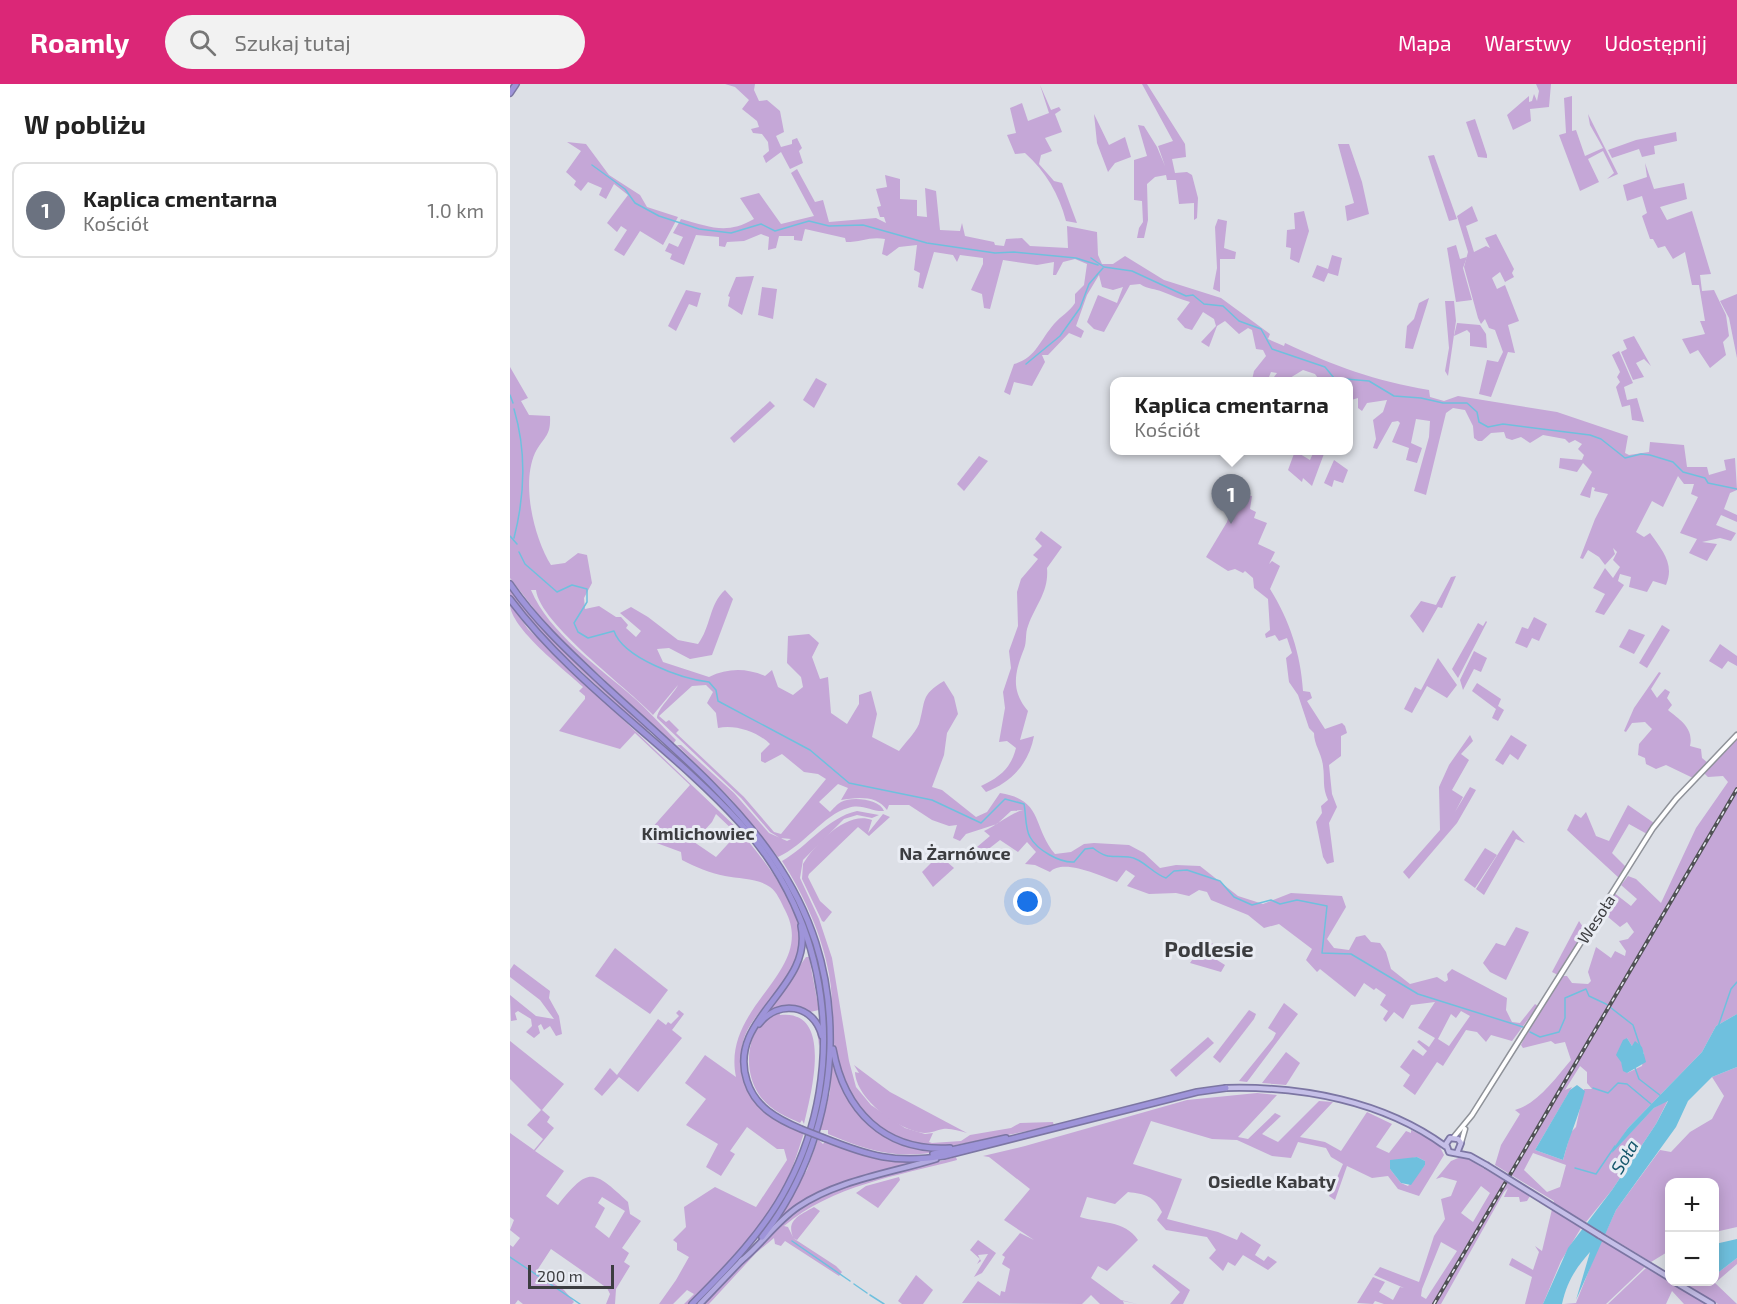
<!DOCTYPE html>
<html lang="pl">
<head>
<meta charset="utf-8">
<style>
	body { margin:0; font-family:"Exo 2",sans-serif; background:#f2f2f2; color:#222 }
	.controls { position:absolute; right:18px; bottom:18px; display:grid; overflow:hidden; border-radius:12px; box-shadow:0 3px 15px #0003 }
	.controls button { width:54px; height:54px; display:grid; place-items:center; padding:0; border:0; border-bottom:2px solid #e0e0e0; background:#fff; color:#222; font:30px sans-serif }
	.scale { position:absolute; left:18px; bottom:15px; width:86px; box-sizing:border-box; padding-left:6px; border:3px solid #3c3d40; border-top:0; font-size:16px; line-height:21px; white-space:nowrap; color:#3c3d40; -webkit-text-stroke:4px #e9ecf3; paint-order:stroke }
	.you { position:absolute; left:518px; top:818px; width:21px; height:21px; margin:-15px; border:4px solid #fff; border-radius:50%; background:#1a73e8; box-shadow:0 0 0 9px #1a73e833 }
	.badge { display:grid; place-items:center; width:39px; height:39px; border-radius:50%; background:#db2777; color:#fff; font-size:20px; font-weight:700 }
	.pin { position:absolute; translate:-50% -50px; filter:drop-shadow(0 2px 3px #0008) }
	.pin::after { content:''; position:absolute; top:32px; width:21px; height:18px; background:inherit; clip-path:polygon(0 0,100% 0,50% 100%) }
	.popup { position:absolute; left:600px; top:293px; width:243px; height:78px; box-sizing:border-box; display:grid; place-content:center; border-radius:12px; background:#fff; filter:drop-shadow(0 2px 4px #0005); font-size:20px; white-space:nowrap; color:#767676 }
	.popup b { font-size:22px; color:#222 }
	.popup::after { content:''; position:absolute; left:50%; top:100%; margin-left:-12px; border:12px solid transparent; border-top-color:#fff }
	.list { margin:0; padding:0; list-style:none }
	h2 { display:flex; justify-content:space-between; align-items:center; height:78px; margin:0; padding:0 24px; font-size:26px }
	h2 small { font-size:20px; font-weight:400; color:#767676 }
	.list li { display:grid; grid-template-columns:39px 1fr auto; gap:18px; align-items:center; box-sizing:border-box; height:96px; margin:0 12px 12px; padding:0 12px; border:2px solid #e0e0e0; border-radius:12px }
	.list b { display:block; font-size:22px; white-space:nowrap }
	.list p { margin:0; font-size:20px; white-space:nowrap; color:#767676 }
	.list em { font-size:20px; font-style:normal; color:#767676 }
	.icon { flex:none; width:33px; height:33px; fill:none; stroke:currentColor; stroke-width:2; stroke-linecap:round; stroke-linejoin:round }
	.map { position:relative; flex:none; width:1227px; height:1220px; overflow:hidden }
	header { display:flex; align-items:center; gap:36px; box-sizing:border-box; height:84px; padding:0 30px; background:#db2777; color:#fff }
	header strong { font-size:28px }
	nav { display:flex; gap:33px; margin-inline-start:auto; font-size:21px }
	.search { width:420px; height:54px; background:#f2f2f2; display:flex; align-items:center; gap:15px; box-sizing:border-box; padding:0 21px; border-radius:33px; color:#767676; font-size:22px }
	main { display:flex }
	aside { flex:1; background:#fff }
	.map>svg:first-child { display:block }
	.green { fill:#c5a7d7; fill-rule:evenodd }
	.water { fill:#6fc0de }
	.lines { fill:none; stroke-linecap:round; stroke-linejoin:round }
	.stream { stroke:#6fc0de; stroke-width:1.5 }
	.secondary-casing { stroke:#8f9299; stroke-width:7 }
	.primary-casing { stroke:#7c76a3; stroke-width:8 }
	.trunk-casing { stroke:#7c76a3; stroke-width:8 }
	.motorway-casing { stroke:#7c76a3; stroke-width:8 }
	.secondary { stroke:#fff; stroke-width:4 }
	.primary { stroke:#c5bfe8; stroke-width:4.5 }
	.trunk { stroke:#b2aae0; stroke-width:4.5 }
	.motorway { stroke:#9e94d9; stroke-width:5 }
	.rail-casing { stroke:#505155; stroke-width:4 }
	.rail { stroke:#e9ecf3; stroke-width:1.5; stroke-dasharray:4.5; stroke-linecap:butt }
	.primary-bridge-casing { stroke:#7c76a3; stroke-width:8; stroke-linecap:butt }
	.motorway-bridge-casing { stroke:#7c76a3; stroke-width:8; stroke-linecap:butt }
	.primary-bridge { stroke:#c5bfe8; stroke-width:4.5 }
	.motorway-bridge { stroke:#9e94d9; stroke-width:5 }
	.labels { text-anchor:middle; stroke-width:6; stroke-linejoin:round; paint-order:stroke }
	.street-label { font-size:16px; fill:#3c3d40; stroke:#e9ecf3 }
	.neighbourhood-label { font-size:18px; font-weight:bold; fill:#3c3d40; stroke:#e9ecf3 }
	.water-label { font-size:18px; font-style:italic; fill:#15576c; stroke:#e9ecf3 }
	.district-label { font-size:22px; font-weight:bold; fill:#3c3d40; stroke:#e9ecf3 }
</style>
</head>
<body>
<header>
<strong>Roamly</strong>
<div class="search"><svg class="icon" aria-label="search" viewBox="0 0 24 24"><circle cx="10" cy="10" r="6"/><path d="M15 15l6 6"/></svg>Szukaj tutaj</div>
<nav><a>Mapa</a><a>Warstwy</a><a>Udostępnij</a></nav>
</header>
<main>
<aside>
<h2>W pobliżu<small></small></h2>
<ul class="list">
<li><span class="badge" style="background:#6b7280">1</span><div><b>Kaplica cmentarna</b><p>Kościół</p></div><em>1.0 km</em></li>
</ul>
</aside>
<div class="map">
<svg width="1227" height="1220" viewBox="0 0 1227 1220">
	<rect width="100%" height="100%" fill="#dcdfe6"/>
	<g class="green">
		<path d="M215 0H245L244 6 249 17 257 16 270 27 274 48 266 52 271 63 282 60V56L287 54 292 64 289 67 293 79 280 85 271 68 256 79 253 72 259 67 258 58 252 50 243 49 241 45 249 43 247 37 232 25 239 16 225 3Z"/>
		<path d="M632 0H637L675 60 676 73 662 75 665 89 677 88 682 91 688 114 687 134 684 136V119L669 120 666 96H657L656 91 645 93 637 100 638 136 634 154H627L629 144 633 138 632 117 624 116V76L637 72 628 41 634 42 647 63 655 82 648 62 663 57Z"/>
		<path d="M1026 0H1041L1039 23 1020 25 1021 37 1003 46 997 31 1019 12V18L1022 17 1024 10 1027 17 1029 7Z"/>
		<path d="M530 1 541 26 549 23 551 26 545 30 552 48 535 54 542 67 531 71 529 80 544 97 552 99 567 139 556 137C549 110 536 88 515 69L505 70 497 51 506 49 500 24 512 19 518 37 539 29Z"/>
		<path d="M1062 12V47L1066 46 1075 72 1093 64 1080 41 1078 30 1108 90 1097 95 1104 89 1093 67 1078 75 1089 98 1070 107 1049 51 1056 49 1054 14Z"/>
		<path d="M584 30 599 61 615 53 621 73 605 79 598 88 587 59Z"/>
		<path d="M965 35 977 71V74L968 73 956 38Z"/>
		<path d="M1166 48 1167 57 1144 62 1145 70 1132 73 1129 65 1102 74 1098 66 1126 56Z"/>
		<path d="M57 58 76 60 99 91 130 111 137 123 168 133 153 161 130 147 114 172 104 166 117 146 111 142 107 148 97 139 118 111 104 100 96 115 89 111 92 104 78 98 71 107 64 101 66 97 56 88 71 67Z"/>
		<path d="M828 60H839L852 98 859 130 837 137 835 122 844 119Z"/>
		<path d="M924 71 947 135 939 137 918 72Z"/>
		<path d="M1135 79 1144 105 1174 99 1177 115 1150 123 1157 136 1182 127 1201 190 1190 191 1192 207 1204 206 1216 231 1219 252 1213 258 1216 271 1200 284 1188 266 1180 270 1172 255 1195 250 1190 237H1195L1189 201H1182L1175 168 1163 175 1155 162 1148 164 1143 155H1140L1132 132 1137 129 1132 112 1117 117 1113 101 1137 93Z"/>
		<path d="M287 85 305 118 313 116 319 138 366 134 376 139 374 133H370L367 123 371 122 366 105 377 103 375 91 390 95V115L407 116V132L417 133 415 104 426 107 430 146 450 147 452 139 455 152 484 158 485 161 494 162 496 155 512 154 520 162 558 164 557 142 587 148 588 171 592 180H603L615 172 654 196 711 214 760 250 758 255 774 262 775 259C824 282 865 297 919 306L920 313 934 317 948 312 1047 328 1118 352 1115 369 1119 371 1139 368 1140 358 1174 361 1177 383H1197L1199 391 1216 386 1214 376 1225 374 1227 406 1220 409 1214 425 1227 431V438L1211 431 1206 441 1226 449 1221 457 1210 454 1192 458 1207 460 1197 477 1179 469 1187 455 1170 449 1188 413 1181 410 1184 400H1174L1168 392 1153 423 1142 417 1126 448 1134 453 1140 449C1152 466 1165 480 1156 501L1143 497 1137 508 1119 503 1121 493 1110 490 1108 497 1114 501 1094 531 1085 528 1095 510 1083 504 1095 484 1103 494 1110 483 1103 476 1107 468 1103 464 1105 470 1095 481 1089 473 1078 466 1073 475 1070 474 1085 435 1098 410 1084 407 1085 404 1082 403 1080 414 1070 411 1082 388 1073 379 1067 388 1049 384 1050 374 1072 376 1074 371 1068 365 1072 360 1065 356 1059 359 1055 355 1033 351 1020 359 1011 353 1002 356 996 354 994 348 981 349 972 357H968L964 354 963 342 955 326 943 324 936 329 916 411 904 407 919 353 920 337 906 335 901 359 912 364 907 379 896 376 899 364 882 358 890 339 888 337 882 338 867 365 863 364 866 355 863 336 873 328 877 316 857 319 852 327 848 324V314L838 317V298L810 297 805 290 793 286 775 297H761L767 289 761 288 759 293 745 297 742 296 744 287 756 272 753 266 746 265 742 246 738 244 729 250 715 237 707 242 699 263 691 258 706 242 704 235 693 228 682 246 675 244 667 235 680 218C670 215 663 212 653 208 644 204 639 206 630 200L620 201 594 248 584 245 577 238 588 211 607 219 613 203 603 206 592 203 589 191 577 211 566 242 574 247 571 254 559 249 538 271H532L535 278 522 302 504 298 500 311 494 308 504 280C526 274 530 256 544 240 551 232 559 228 565 219V210L574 201 577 180 565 175 553 178 546 191H543L544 178 527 181 493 176 480 225 474 224 472 210 461 206 473 180V174L450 171 447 178 443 171 424 168 413 205 408 203 410 189 404 186 407 161 389 163 377 172 372 170 375 155C361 152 351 158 336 158L335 154 295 145 292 157 284 156V152H269L266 164 258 166 259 153 251 150 234 157 217 158 215 163 209 162V153L186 151 174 181 160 175 162 170 155 167 159 159 168 163 173 153 163 149 171 135C201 143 216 151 244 135L230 114 249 109 271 140 304 132 281 89Z"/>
		<path d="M962 122 968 137 956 142 964 168 976 162 980 164 975 154 986 150 1004 185 1002 189 1004 193 995 198 990 188 982 194 987 205 995 201 1009 237 998 241 1005 269 998 268 981 313 969 310 977 276 988 278 993 268 985 246 979 244 975 235 971 240 968 234 954 183 958 168 947 132Z"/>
		<path d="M794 127 799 147 789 179 780 175 781 164 776 163 777 146 785 145 784 129Z"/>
		<path d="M708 135 717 137 714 164 726 168 725 175H710V208L703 205 707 184 705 143Z"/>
		<path d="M946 161 950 175 957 173 953 184 962 216 946 218 937 164Z"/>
		<path d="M822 171 832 174 828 192 818 189 814 198 802 193 807 181 818 185Z"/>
		<path d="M244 192 232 231 218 222 220 213 218 212 226 193Z"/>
		<path d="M252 203 267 205 263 235 248 231Z"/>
		<path d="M176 206 191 209 187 223 179 220 166 247 158 242Z"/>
		<path d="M1227 210V274L1219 234 1210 217Z"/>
		<path d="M919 214 903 265 895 264 897 242 904 235 909 219Z"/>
		<path d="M935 217H944L946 237 938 292 935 287 939 264Z"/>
		<path d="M947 239 970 241 976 250 977 264 960 262V249L957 246 944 252Z"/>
		<path d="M1124 252 1141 282 1134 275 1126 279 1134 293 1123 296 1111 268 1117 265 1113 256Z"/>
		<path d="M1109 267 1123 299 1114 303 1117 316 1127 314 1134 338 1122 336 1120 321 1112 323 1106 303 1110 298 1107 293 1110 288 1102 271Z"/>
		<path d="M0 283 18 314 11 317 19 331 40 332C41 353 34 352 25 369 11 400 24 454 41 481L55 479 68 469 77 471 82 499 74 514 75 525 89 522 106 533H111L118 541 116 544 126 553 131 547 110 529 121 523 138 533 168 556 188 560C201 543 199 520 215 506L223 515 202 571 180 575 159 564 147 565 153 578 199 593C218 584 236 584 255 592L262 586 268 603 283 611 293 603 291 593 277 579 278 552 299 550 309 559 302 573 310 595 318 593 321 629 337 640 349 620V611L361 607 367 630 362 653 389 667C395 659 405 649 409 640 416 617 410 611 434 597L444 613 448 630 437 649 434 671 422 703 432 706 466 733 477 728 490 709C534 716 522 743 545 770L561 768 574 760 584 759 619 761 634 769 650 784 666 781 690 782 728 812 753 820 781 809 832 812 836 823 817 855 824 864 839 866 846 853 855 851 861 858 870 859 876 868 881 885 900 900 927 893 935 898 938 896 937 890 942 885 997 914 996 926 1002 938 1010 939 1025 920 1028 922 1002 957 981 951 976 958 967 948 956 946 933 982 927 978 905 1011 893 1002 900 991 890 983 903 965 913 972 917 967 907 958 909 956 919 963 925 954 908 944 925 918 901 921 893 935 884 928 876 938 873 935 878 927 870 921 876 911 866 904 864 906 854 899 845 913 810 885 807 888 796 876 802 865 769 840 754 844 738 831 701 816 697 808 689 806 679 812 666 809 639 810 617 802 625 792 616 786 607 798C591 792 553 774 540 788L525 781 515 780 526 768 517 758 508 768 490 756 476 767 467 763 480 752 474 747C488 740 501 729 513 726L501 727 487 740 456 750 450 757 443 754 447 741 439 742 422 736 399 721H379L377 726C367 711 347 713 331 716L338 704 328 700 309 718 320 728C323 725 327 720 331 718 342 712 370 715 374 727 362 728 352 719 338 724 313 731 295 761 268 773L220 714 167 661H171L224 709 259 749 277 757 281 755 270 754 260 748 231 714 147 634C147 625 163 611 168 601L143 631C118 604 30 540 26 506H21C39 549 89 583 123 613 138 626 152 642 166 656L163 660 39 544 0 494ZM196 601 203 608 197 619 206 629 208 644C225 640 248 648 260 660L251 669V677L255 679 272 670 294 688 308 690 316 695 271 750 264 748 234 713 166 649 169 646 159 636 156 638 149 632 182 602ZM951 927 960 932 939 962 928 955 941 930 946 934Z"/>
		<path d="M306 294 317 300 304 324 293 316Z"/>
		<path d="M260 317 265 322 224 359 220 354Z"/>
		<path d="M785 367 800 376 804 367H815L802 402 793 394 792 398 778 386Z"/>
		<path d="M469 372 478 377 454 407 447 400Z"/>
		<path d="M824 376 838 386 833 399 824 396 822 403 814 399Z"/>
		<path d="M726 410 742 412 740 425 746 428 744 434 757 439 748 460 765 468 759 480 762 477 770 482 760 505C779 535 791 570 793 607L800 608 802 614 797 617 815 645 832 639 835 642 837 649 831 652V672L819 681 822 710 827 723 819 739 824 778 817 780 813 773 806 738 812 729 811 722 818 716C812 703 815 695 813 682 812 670 804 661 804 649L799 644 788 611 779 598 776 574 782 569 777 554 769 557 765 551 756 554 755 550 760 546 758 515 744 504 743 494 735 487 733 489 725 485 718 487 696 473 717 438Z"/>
		<path d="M531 447 552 463 537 484C539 508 526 520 518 542 515 549 517 558 514 565 505 588 500 606 518 627L510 656 524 652C519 679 502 698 476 708L471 702C490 693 501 684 506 664L497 657 489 658 495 624 493 608 501 584 499 567 508 542 507 508 511 495 528 475 523 471 532 462 525 455Z"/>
		<path d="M946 492 932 524 928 523 913 549 900 532 911 517 926 521 941 493Z"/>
		<path d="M0 504 19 528 139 645 136 647 45 563 0 511Z"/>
		<path d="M0 520 18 545 230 747C252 774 289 818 290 854 291 890 259 912 241 940 223 967 230 1006 254 1028 266 1038 281 1043 294 1049 287 1070 281 1091 270 1110 247 1152 211 1186 179 1220H174L184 1210 177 1206 163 1220H149L166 1196 179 1173 167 1166V1159L163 1156 176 1143 174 1123 205 1103 246 1123 277 1076 274 1065H267L237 1043 220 1067 225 1070 211 1092 196 1083 208 1060 176 1041 196 1015 175 999 195 971 226 993C211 920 308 888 275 826 271 818 267 808 260 803 248 794 229 795 215 792 200 789 185 783 172 776L171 768 133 754 180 701 125 649 110 665 49 647 75 615V612L69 607 73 603C55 586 0 544 0 520ZM206 730 227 750 206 773 184 758 202 738Z"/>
		<path d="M1024 533 1037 540 1029 557 1022 554 1017 564 1005 559 1012 543 1018 545Z"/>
		<path d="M976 537 977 538 948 594 942 585 968 539 973 542Z"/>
		<path d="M1152 541 1160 546 1137 584 1129 579Z"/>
		<path d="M1119 545 1135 551 1124 570 1109 563Z"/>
		<path d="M1210 560 1227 572V582L1218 577 1212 585 1199 577Z"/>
		<path d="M964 567 977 574 971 588 964 585 953 606 950 596Z"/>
		<path d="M928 574 947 601 937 614 917 602 902 629 894 625 905 603 911 606Z"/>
		<path d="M1149 588 1151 589 1141 605 1147 614 1155 605 1160 608 1157 614 1162 621 1158 626C1170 636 1184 644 1180 662L1191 665 1192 674 1198 679 1183 694 1156 681 1146 685 1136 680 1135 674 1128 671 1129 660 1142 645 1135 638 1122 639 1116 648 1114 647 1124 624Z"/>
		<path d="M967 599 991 615 988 622 994 626 988 637 982 634 986 625 962 607Z"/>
		<path d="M960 651 963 657 951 670 959 676 942 706 953 713 945 728 960 703 966 706 947 739 899 795 893 788 930 746 929 703 939 681Z"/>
		<path d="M1001 651 1017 661 1008 676 1000 670 993 681 985 676Z"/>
		<path d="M1227 651V930L1206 942 1192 968 1118 1044 1103 1067 1144 1024 1158 1016 1146 1040 1102 1106 1076 1138 1058 1128 1055 1134 1071 1144 1051 1177 1033 1220H1015L1022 1193 999 1181 1002 1174 1023 1186 1029 1168 1025 1162 1032 1167 1044 1117 985 1081 991 1061 1010 1030 1005 1026C1027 1020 1045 995 1061 976L1055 958 1045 960 1041 957 1013 964 1011 961 1029 924 1053 892H1057L1062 899 1078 900 1081 897 1078 888 1086 863 1101 874 1105 867 1115 872 1116 867 1109 857 1118 855 1124 848 1117 838 1110 843 1092 828 1103 808 1121 822 1127 815 1111 801 1118 792 1126 795 1151 819 1186 744 1218 698 1213 692 1198 693 1193 688ZM1117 954 1122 962 1134 969 1132 982 1117 989 1111 978ZM1070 982 1077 988V999L1082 1005H1074L1066 1043 1061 1048 1053 1076 1025 1066 1062 1003 1055 1006ZM1023 1069 1056 1081 1050 1103 1037 1108 1014 1086Z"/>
		<path d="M1118 721 1144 739 1137 750 1119 740 1102 769 1116 783 1109 794 1057 746 1065 730 1071 734 1076 728 1086 752 1099 757Z"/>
		<path d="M347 727 369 731 362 734 347 731 334 735 293 776 290 794 309 835 322 874 339 977 346 1003 361 1021 395 1044 415 1050 423 1049 419 1058 422 1059 451 1057 460 1051 501 1044 510 1039 543 1038 544 1042 440 1062C388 1064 345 1036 329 986 320 958 325 920 319 890 312 851 294 811 272 777 297 763 318 733 347 727Z"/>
		<path d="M373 730 380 733 359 752 348 743 299 790 298 793 310 817 322 828 314 838 312 837 292 795 293 780C305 760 337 726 362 736L358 749Z"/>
		<path d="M1003 746 1015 759 1006 755 974 811 966 805Z"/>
		<path d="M975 764 987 771 965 804 954 796Z"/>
		<path d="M429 771 444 784 423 803 412 788Z"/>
		<path d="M1069 837 1075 846 1048 891 1042 888Z"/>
		<path d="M1006 843 1019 848 996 896 980 888 973 879 986 859 995 862Z"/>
		<path d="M695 857 715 864 707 876 715 881 711 888 680 879Z"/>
		<path d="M105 864 158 906 140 930 85 892Z"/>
		<path d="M296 873H299L309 926 300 928C285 919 272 920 257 928Z"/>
		<path d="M4 880 40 907 39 914 49 932 52 950 46 952 40 942 34 946 31 940 28 942 30 949 24 954 16 948 22 942 21 935 8 927 5 929 7 936 1 937 0 911 26 932 44 935 30 916 0 893V886Z"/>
		<path d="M774 919 788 930 737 998 729 997 763 955 766 949 758 944Z"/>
		<path d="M281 925C298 929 315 945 309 962 308 938 293 923 269 928L270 931C324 925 301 1010 294 1040L292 1036 290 1039C274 1032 258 1025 248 1009 229 979 240 926 281 925Z"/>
		<path d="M169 926 174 930 162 946 172 954 128 1008 109 993 92 1012 84 1005 100 984 107 991 148 935 156 941 158 938 161 940 169 932 166 929Z"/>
		<path d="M739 926 746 930 744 935 710 979 703 973Z"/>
		<path d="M698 953 704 959 666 993 660 986Z"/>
		<path d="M0 957 54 1000 32 1026 40 1033 37 1038 44 1044 25 1067 54 1087 36 1112 48 1121C79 1082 83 1086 118 1118L120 1130 131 1137 112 1164 119 1169 114 1178 120 1182 106 1205 105 1220H96L100 1210 97 1204 41 1165 26 1188 54 1206 64 1218 62 1220H13L8 1216 5 1220H0V1161L3 1163 10 1154 0 1146 4 1136 0 1133V1049L24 1066 33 1055 17 1041 31 1026 0 995ZM92 1113 115 1127 99 1154 85 1143 95 1124 88 1119Z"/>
		<path d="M776 968 790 979 776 1001 752 999Z"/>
		<path d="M322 972 328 994 337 1013 345 1024 377 1052 434 1066C391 1077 357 1067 318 1050V1046H310L320 1008Z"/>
		<path d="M344 981 380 1008 457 1049C449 1047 441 1044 433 1045 427 1046 421 1049 415 1049 389 1047 346 1015 345 988L349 989Z"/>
		<path d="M1227 983V1143L1205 1148 1204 1098H1160L1159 1167 1141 1178 1095 1150 1106 1126 1150 1066 1161 1068 1180 1048 1202 1035 1214 1012 1202 993Z"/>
		<path d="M747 1009 767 1011 728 1053 738 1055 765 1029 771 1032 752 1050 768 1058 809 1017 823 1018 790 1053 815 1058 831 1067 857 1028 882 1040 866 1063 879 1069 896 1047 901 1049V1046L928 1059 934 1071 909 1112 888 1105 878 1092 862 1094 837 1082 825 1116 819 1112 833 1080 821 1073 816 1064 788 1058 781 1074 762 1072 727 1056 702 1055 641 1037 623 1080 672 1095 657 1135 708 1148 727 1156 731 1148 751 1161 745 1171 754 1177 758 1172 767 1178 758 1186 733 1171 725 1182 718 1178 713 1187 699 1174 706 1166 697 1153 656 1146 647 1136 652 1128C644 1112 635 1110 618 1108L605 1120 577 1113 570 1133C589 1139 615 1136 628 1156L597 1187 588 1182 581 1194 611 1216 627 1220 613 1217 614 1220H590L581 1211 572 1220 452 1219 468 1197 490 1212 491 1207 495 1208 500 1185 492 1180 495 1173 492 1171 510 1149 524 1156 494 1136 520 1105 479 1073 473 1072 515 1062 677 1016ZM907 1073 915 1077V1081L898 1102 891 1099 880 1085 881 1079Z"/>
		<path d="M308 1055 313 1060 315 1057 370 1076 407 1078 308 1110 285 1122 264 1141 297 1086Z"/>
		<path d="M953 1072 1020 1112 1017 1117 1010 1118 1009 1113H994L998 1104 994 1108 931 1220H874L865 1217 863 1220 847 1219 863 1193 875 1198 869 1208 883 1216 890 1203 894 1204 864 1191 870 1183 909 1198 924 1152 935 1135 931 1115 941 1112 947 1097 932 1093 926 1095 941 1077ZM971 1102 980 1109 963 1138 951 1129ZM931 1158 947 1167 916 1215 911 1212 912 1205Z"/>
		<path d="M446 1073 447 1076C387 1092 323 1101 274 1142L278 1143 283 1153C276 1136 290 1131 304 1123L310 1127 287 1156 283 1154 326 1182 332 1188 329 1192 275 1157 271 1162 265 1160 264 1154 246 1169 199 1220H194L289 1124 340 1101Z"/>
		<path d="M389 1093 390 1096 368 1124 346 1109 356 1102Z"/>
		<path d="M468 1156 486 1169 472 1189 464 1193 478 1170 468 1171 471 1177 467 1180 470 1175 460 1166Z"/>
		<path d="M1091 1156 1135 1183 1096 1220H1054L1066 1219Z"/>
		<path d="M1227 1174V1180L1205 1199 1227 1220H1208L1172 1198H1204L1205 1191Z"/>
		<path d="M644 1180 680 1206 673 1220H660L670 1208 642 1183Z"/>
		<path d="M1136 1184 1197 1220H1174L1162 1207 1156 1220H1098Z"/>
		<path d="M406 1191 423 1206 413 1220H392L388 1217Z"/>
	</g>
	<g class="water">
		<path d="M1227 930V983L1202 993 1178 1017 1166 1043 1106 1126 1066 1216 1080 1168C1065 1185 1057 1198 1052 1220H1033L1058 1164 1102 1106 1146 1040 1158 1017 1144 1024 1102 1069 1103 1065 1118 1044 1192 968 1206 942Z"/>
		<path d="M1117 954 1122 962 1125 957 1132 963 1136 978 1117 989 1113 987 1111 978 1106 971 1113 956Z"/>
		<path d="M1067 1001 1075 1007C1069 1032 1059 1052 1053 1076L1025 1066 1060 1006Z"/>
		<path d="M907 1073 915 1077V1081L901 1101 891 1099 880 1085V1076Z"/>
		<path d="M1227 1155V1174L1205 1191V1160Z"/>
	</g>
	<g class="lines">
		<g class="stream">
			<path d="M82 81 115 105 125 119 149 132 189 145 221 149 251 140 265 147 299 137 319 142 353 141 417 159 485 169 504 168 566 174 588 181"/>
			<path d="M581 174 594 183 622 187 676 212 683 211 694 220 713 222 729 237 751 245 762 265 815 283 824 294 859 297 884 312 911 314 933 319H957L967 328 969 338 978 343 993 340 1080 351 1091 355 1115 374 1131 370 1140 371 1163 378 1173 388 1195 394 1198 399 1227 405"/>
			<path d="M516 280 550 252 570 224 579 200 593 184"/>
			<path d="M0 311 3 319"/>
			<path d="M0 452 7 460"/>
			<path d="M4 454C15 411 17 369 4 325"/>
			<path d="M9 468 15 480 47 508 62 501 77 505V518L64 539 68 548 78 554 104 547C113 574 172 595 199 598L206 606 208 617 300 666 339 699 422 716 471 739 495 715 514 720C516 729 515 745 520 753 527 766 550 779 564 778L575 765 583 764C598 776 602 771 619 773 632 774 643 790 656 794L664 787 677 786 710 797 724 813 742 821 761 816 770 820 787 816 817 822 812 869 841 870 908 910 1013 943"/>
			<path d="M1208 943 1221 905 1227 898"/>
			<path d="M1020 948 1030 953 1049 948 1055 934V914L1076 905 1079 912 1096 920 1123 941 1130 962"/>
			<path d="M1125 984 1129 995 1151 1012"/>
			<path d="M1083 1004 1098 1009 1108 999 1117 1000 1141 1020"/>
			<path d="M1065 1084 1086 1090 1105 1062"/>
			<path d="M282 1157 340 1197"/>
			<path d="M0 1173 70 1220"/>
			<path d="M344 1200 357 1209"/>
			<path d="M360 1211 374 1220"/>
		</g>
		<defs>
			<g id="secondary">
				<path d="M943 1054 962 1031 1143 744 1166 715 1227 651"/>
				<path d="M951 1059 955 1045"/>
			</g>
			<g id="primary">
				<path d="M716 1004C792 1002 873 1017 935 1062"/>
				<path d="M947 1069 951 1059 948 1055 940 1054 936 1060 939 1068 960 1072 976 1081"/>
				<path d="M1089 1151 1160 1194"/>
				<path d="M1165 1198 1202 1220"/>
			</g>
			<g id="trunk">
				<path d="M231 1177C251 1161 266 1138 288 1123 328 1096 381 1089 426 1075"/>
				<path d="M190 1220 232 1176"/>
			</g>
			<g id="motorway">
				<path d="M0 9 6 0"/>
				<path d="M0 500C26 538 60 569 93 600 207 705 324 791 320 963 318 1031 294 1100 252 1153"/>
				<path d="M0 515C64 601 158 660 230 739 319 836 340 983 278 1101 255 1146 218 1184 182 1220"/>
				<path d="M291 842C304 905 216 933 237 997 245 1023 267 1035 291 1045"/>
				<path d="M249 940C268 915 304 920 312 952"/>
				<path d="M323 965C334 1026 374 1068 440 1064"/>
				<path d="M314 1054C359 1072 385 1080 434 1072L687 1008 716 1004"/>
				<path d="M423 1070 496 1054"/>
			</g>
		</defs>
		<use href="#secondary" class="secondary-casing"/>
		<use href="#primary" class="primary-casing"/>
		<use href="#trunk" class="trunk-casing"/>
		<use href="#motorway" class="motorway-casing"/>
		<use href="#secondary" class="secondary"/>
		<use href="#primary" class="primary"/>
		<use href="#trunk" class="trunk"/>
		<use href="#motorway" class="motorway"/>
		<defs>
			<path id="rail" d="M924 1220 1227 705"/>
		</defs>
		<use href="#rail" class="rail-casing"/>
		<use href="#rail" class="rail"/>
		<defs>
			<path id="primary-bridge" d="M976 1081 1089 1151"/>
			<path id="motorway-bridge" d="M291 1045 314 1054"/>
		</defs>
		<use href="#primary-bridge" class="primary-bridge-casing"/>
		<use href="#motorway-bridge" class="motorway-bridge-casing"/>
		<use href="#primary-bridge" class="primary-bridge"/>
		<use href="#motorway-bridge" class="motorway-bridge"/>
	</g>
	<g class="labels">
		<g class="street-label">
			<text transform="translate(1086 835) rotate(-57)" y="6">Wesoła</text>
		</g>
		<g class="neighbourhood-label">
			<text x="188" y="756">Kimlichowiec</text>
			<text x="445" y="776">Na Żarnówce</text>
			<text x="762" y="1104">Osiedle Kabaty</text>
		</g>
		<g class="water-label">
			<text transform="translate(1115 1073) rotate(-59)" y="6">Soła</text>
		</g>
		<g class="district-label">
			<text x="699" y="873">Podlesie</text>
		</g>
	</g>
</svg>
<div class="controls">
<button>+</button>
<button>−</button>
</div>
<div class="scale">200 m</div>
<div class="you"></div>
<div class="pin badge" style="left:721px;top:440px;background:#6b7280">1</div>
<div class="popup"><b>Kaplica cmentarna</b>Kościół</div>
</div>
</main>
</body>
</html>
